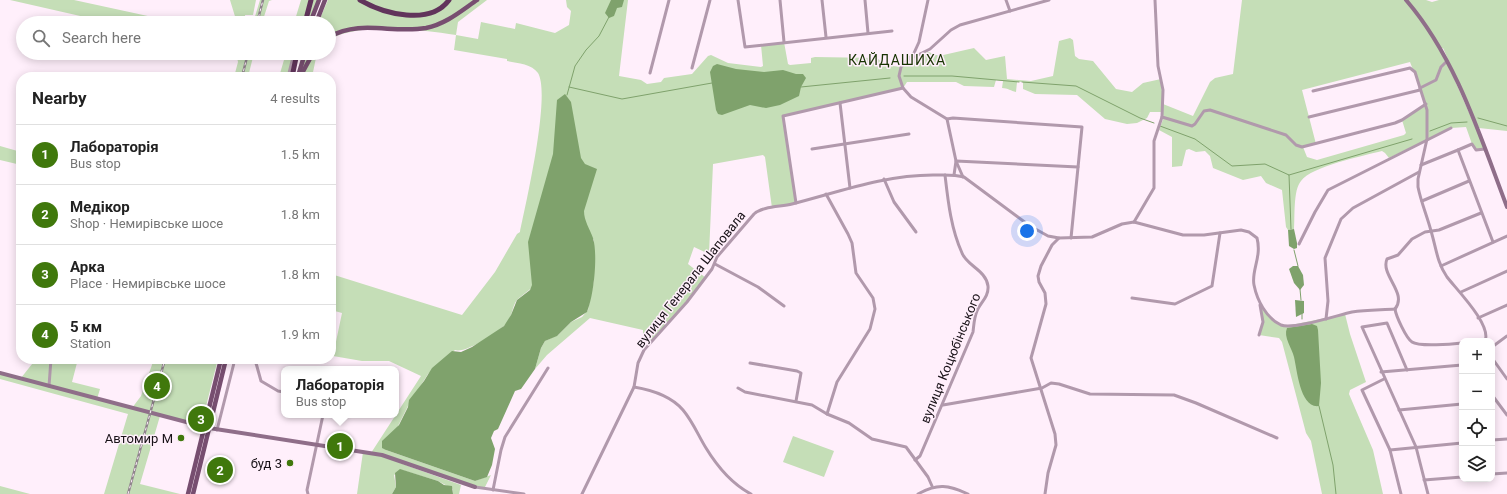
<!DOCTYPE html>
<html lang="en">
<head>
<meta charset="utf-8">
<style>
	body { margin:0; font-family:Roboto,sans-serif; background:#f6f6f6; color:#222 }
	.controls { position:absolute; right:12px; bottom:12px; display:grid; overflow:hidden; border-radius:8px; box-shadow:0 2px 10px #0003 }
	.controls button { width:36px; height:36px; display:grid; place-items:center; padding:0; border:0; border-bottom:1px solid #e0e0e0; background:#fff; color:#222; font:20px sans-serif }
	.you { position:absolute; left:1027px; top:231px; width:14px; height:14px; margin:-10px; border:3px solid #fff; border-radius:50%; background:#1a73e8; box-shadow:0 0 0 6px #1a73e833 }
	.badge { display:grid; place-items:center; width:26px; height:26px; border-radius:50%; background:#40780c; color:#fff; font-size:13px; font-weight:700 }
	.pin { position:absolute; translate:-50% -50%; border:2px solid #fff; box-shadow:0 1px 4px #0006 }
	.popup { position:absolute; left:281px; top:366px; width:118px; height:52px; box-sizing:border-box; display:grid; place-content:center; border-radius:8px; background:#fff; filter:drop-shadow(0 1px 3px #0005); font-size:13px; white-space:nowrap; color:#767676 }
	.popup b { font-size:15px; color:#222 }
	.popup::after { content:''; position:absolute; left:50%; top:100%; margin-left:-8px; border:8px solid transparent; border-top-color:#fff }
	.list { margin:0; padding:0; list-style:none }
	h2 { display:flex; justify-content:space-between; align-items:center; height:52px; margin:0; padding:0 16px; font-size:17px }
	h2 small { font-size:13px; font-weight:400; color:#767676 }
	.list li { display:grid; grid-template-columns:26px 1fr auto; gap:12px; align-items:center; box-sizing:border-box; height:60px; padding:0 16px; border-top:1px solid #e0e0e0 }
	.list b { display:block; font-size:15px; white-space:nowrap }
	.list p { margin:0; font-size:13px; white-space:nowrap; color:#767676 }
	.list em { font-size:13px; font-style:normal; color:#767676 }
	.icon { flex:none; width:22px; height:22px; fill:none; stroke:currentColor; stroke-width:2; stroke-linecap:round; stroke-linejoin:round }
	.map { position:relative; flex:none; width:1507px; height:494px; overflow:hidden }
	.search { position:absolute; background:#fff; box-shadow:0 2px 10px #0003; left:16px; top:16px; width:320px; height:44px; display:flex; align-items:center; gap:10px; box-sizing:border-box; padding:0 14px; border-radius:22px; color:#767676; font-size:15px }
	.panel { position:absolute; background:#fff; box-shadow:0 2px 10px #0003; left:16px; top:72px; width:320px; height:292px; border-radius:16px }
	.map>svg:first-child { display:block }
	.green { fill:#c5deb7; fill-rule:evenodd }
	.water { fill:#7fa26c }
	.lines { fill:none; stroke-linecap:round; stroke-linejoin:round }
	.stream { stroke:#7fa26c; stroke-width:1 }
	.street { stroke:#b199ac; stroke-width:3 }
	.secondary { stroke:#8f6e89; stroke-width:4 }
	.primary { stroke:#774e70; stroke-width:4.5 }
	.highway { stroke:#61345b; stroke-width:5 }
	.rail-casing { stroke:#8f838c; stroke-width:2.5 }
	.rail { stroke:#ffeffb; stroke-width:1; stroke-dasharray:3; stroke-linecap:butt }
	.poi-dot { fill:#40780c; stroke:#ffeffb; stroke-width:1.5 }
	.labels { text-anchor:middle; stroke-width:3; stroke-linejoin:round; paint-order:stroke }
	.street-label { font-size:13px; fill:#181117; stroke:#ffeffb }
	.poi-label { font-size:13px; fill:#181117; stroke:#ffeffb; text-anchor:end }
	.neighbourhood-label { font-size:14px; letter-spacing:1px; fill:#183302; stroke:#ffeffb }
</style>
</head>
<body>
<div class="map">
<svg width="1507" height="494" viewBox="0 0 1507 494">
	<rect width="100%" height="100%" fill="#ffeffb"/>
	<g class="green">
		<path d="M10 0H74L180 23H111Z"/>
		<path d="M230 0H256L253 15H245L246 23H237Z"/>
		<path d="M260 0H272L269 1 262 23H253Z"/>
		<path d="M301 0H319L311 17 305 15 303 23H294Z"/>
		<path d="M328 0H487L458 22 456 35 478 39 481 22 515 29 516 23 555 33 569 25 571 11 567 7 566 0H628L619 76 641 80 647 84 661 82 664 78 692 74 708 56 711 55 728 63 761 67 763 66 761 45 784 42 788 64 790 65 811 63V58L815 57 877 58 885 65 901 67 905 63 926 51 939 56 974 48 986 60 1005 56 1007 79 1031 81 1053 76 1059 41 1070 38 1073 40 1075 56 1079 59 1093 61 1116 89 1132 92 1143 83 1161 79 1163 104 1193 116 1210 82 1215 78 1233 74 1242 0H1426L1432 2 1439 0H1507V131L1479 128 1443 48 1441 49 1485 149 1479 151 1472 144 1466 127 1451 128 1389 158 1385 153 1382 151C1363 156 1312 166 1301 181 1293 190 1295 217 1294 229L1288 230 1286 227 1282 190 1266 183 1261 176 1243 180 1213 168 1210 156 1205 151 1196 152 1189 149 1186 150 1182 166 1172 167V137L1159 130 1164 117 1162 112H1150L1147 118 1137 123 1127 124 1105 119 1077 95 1035 94 1023 89V82H1017L1016 92C1011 91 1008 88 1002 88L1003 81 996 80 994 87 964 86 956 82H907L903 88 783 116 796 203 772 208 765 157 763 155 713 164 709 254 694 247 688 264 706 278 651 343 643 340V330L590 318 547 355 535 369 541 348 545 341 558 335 571 322 582 317 588 310 594 280V239C568 259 543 279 519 298 512 303 513 316 507 323 499 332 465 354 455 350L428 374 409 404 386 450 475 481 491 475 484 489 397 462 461 485 459 494H453V489L438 481 402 470 394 475 396 487 392 494H357L363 452 371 453 421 376 389 361H362L333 356 342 313 331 310V274L462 315 495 272 517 234 520 232C526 203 551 95 538 73 532 64 517 63 507 61V59L454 50 456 35C422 30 358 22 329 40V23H318ZM1410 62 1426 104 1402 120 1406 133 1404 135 1317 160 1307 157 1303 147 1316 144 1302 90Z"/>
		<path d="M236 53H254L248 77H234L238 62Z"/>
		<path d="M286 53H296L290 77H279Z"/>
		<path d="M307 53H317L312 77 300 74Z"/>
		<path d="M0 146 21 152V165L0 160Z"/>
		<path d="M1260 305 1275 321 1286 326 1345 314 1350 334 1366 382 1350 390 1349 394 1373 450 1383 494H1322L1311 441 1306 433 1282 342 1279 338 1259 335 1263 323Z"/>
		<path d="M36 359H78L72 382 100 389 97 399 132 408 141 396 154 359H218L202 422 198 423 160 416 140 484 180 494H104L128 414 0 379V373L21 378Z"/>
		<path d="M793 436 834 451 824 477 783 462Z"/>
		<path d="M0 486 30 494H0Z"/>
	</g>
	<g class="water">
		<path d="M611 0H624L622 7 617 8 614 16 609 18 605 13Z"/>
		<path d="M717 64 736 69 764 72 783 70 796 74H803L806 78 801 87 799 96 780 105 766 108 750 105 722 115 718 114 716 110 710 72 713 66Z"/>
		<path d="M565 94 571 102 581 158 585 164 597 169 584 211C584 221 590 229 593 238 598 254 594 296 587 312L571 322 557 336 545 341 541 348 535 369 521 389 515 391 498 429 494 431 491 438 495 449 492 465 487 477 475 481 386 450 382 448V441L399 425 408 407 409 400 424 381 432 368 452 351 461 352 472 347 504 326 511 315 517 300 530 290 532 285 528 242 553 154 557 100Z"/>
		<path d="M1294 229 1297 243V248L1294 249 1289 246 1288 230Z"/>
		<path d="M1293 266H1298L1303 275 1304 285 1300 290 1294 283 1289 269Z"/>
		<path d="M1295 300 1304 301V313L1296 317Z"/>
		<path d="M1312 324 1317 326 1318 330 1321 383 1319 406C1300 409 1297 369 1294 357 1292 348 1283 337 1287 328Z"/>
		<path d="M400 469 438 481 444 485 452 486 453 494H392L396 487 395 473Z"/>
	</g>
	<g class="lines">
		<g class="stream">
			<path d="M904 76H952L1019 82"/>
			<path d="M1022 82 1076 86 1140 118 1154 123"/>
			<path d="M569 87 622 99 712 83"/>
			<path d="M801 87 890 78"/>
			<path d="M567 95 575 66 586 50 599 36 609 17"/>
			<path d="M1478 118 1507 126"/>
			<path d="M1160 126 1195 139 1232 166 1265 164 1289 175 1291 229"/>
			<path d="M1430 131 1451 123 1467 122"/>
			<path d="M1289 175 1412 139"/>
			<path d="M1294 250 1298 266"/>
			<path d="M1300 289 1301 300"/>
			<path d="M1302 313V319"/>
			<path d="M1319 406 1333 465 1336 494"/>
		</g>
		<g class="street">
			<path d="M738 0 745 47 892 31"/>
			<path d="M780 0 784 42"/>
			<path d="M822 0 826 37"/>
			<path d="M865 0 868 33"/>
			<path d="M928 0 919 42 914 53 901 67 899 76 903 88 911 97 947 119 956 161 963 177"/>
			<path d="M1006 0 1010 11"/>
			<path d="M280 53 283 56 293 59"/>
			<path d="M910 59 930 49 951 30 960 25 1049 0"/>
			<path d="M1447 61 1441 67 1436 80 1420 88 1427 110V139L1418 179V187C1421 202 1427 216 1431 231 1436 247 1437 263 1447 277 1457 290 1492 325 1485 341"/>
			<path d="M692 68 710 0"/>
			<path d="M650 73 669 0"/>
			<path d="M288 77 294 53"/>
			<path d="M1313 91 1410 68 1415 72 1420 88"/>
			<path d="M840 103 850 188"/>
			<path d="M1162 117 1192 126 1195 124 1204 111 1210 110 1286 135 1296 145 1302 147 1395 123 1402 120 1426 104"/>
			<path d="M1309 117 1420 90"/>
			<path d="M947 119 953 118 1082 127 1071 238"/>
			<path d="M812 149 909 134"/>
			<path d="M1486 151 1485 149 1476 150 1472 144 1458 150 1493 242"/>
			<path d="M1421 165 1458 150"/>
			<path d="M954 175 956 161 1078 167"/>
			<path d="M884 179 894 202 916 232"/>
			<path d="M826 194 848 234 852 243 856 273 873 298 875 309 870 329 837 382 827 414"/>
			<path d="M1422 201 1469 181"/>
			<path d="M796 203 783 116 903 88"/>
			<path d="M1134 222 1154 188V141L1162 117 1163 90 1158 66 1155 0"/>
			<path d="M1299 244 1315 212 1328 190 1451 128"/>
			<path d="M715 264 758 287 784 306"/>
			<path d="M1441 266 1507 236"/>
			<path d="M1461 292 1507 271"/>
			<path d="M1132 298 1175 304 1212 286 1220 233"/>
			<path d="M1395 309C1408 293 1380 275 1387 259L1398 255 1412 239 1425 232 1439 230 1481 213"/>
			<path d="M1395 309C1396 316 1406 338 1412 342 1419 347 1453 344 1462 343"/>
			<path d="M1478 318 1507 305"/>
			<path d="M1326 319 1328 301 1325 258 1341 219 1353 208 1419 172"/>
			<path d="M1259 335 1263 322 1260 305"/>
			<path d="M1476 341H1478"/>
			<path d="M1492 347 1507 336"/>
			<path d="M1492 358 1507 379"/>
			<path d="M241 359 256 363 261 381 278 391 284 392"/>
			<path d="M750 363 797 371 801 373 796 401"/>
			<path d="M1407 370 1387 323 1362 327 1416 447 1428 494"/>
			<path d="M1381 372 1462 365"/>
			<path d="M1384 379 1362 390 1390 450 1401 494"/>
			<path d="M49 386 51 359"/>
			<path d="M634 387C652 390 671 396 683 410 693 422 698 435 706 448 717 466 732 484 751 494"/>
			<path d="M738 388 745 392 812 405 827 414 849 423 872 439 906 447 928 477 932 486"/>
			<path d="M1492 395 1507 415"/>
			<path d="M943 405 1042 388 1051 383 1059 384 1090 394 1174 395 1196 403 1277 438"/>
			<path d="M1399 410 1462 404"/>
			<path d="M217 430 235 359"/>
			<path d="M1492 440 1507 439"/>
			<path d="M1390 450 1462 443"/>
			<path d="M915 460 920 456 973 332C974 324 974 318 977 311 980 303 989 297 988 286 986 270 967 266 962 253 951 229 948 201 945 175"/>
			<path d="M1492 474 1507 473"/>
			<path d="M1424 480 1462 477"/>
			<path d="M475 487 524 494"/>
			<path d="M493 490 501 450 505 437 548 368"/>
			<path d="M308 494 307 490 323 415"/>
			<path d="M582 494 634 387 638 363 644 350 687 302 712 269 717 257 754 214C763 206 781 207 792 204 839 192 884 175 933 175 943 175 954 174 964 177L1030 226 1048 236 1059 238 1092 237 1122 224 1134 222 1183 235H1204L1241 230 1249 232 1257 238C1262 257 1251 271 1254 285 1257 300 1266 318 1281 325 1293 330 1338 315 1352 312 1366 310 1381 310 1395 309"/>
			<path d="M918 494C937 483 949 485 968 494"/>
			<path d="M1045 494 1048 473 1056 445 1055 434 1031 358 1046 304 1045 293 1039 282 1038 276 1041 266 1052 245 1059 238"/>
		</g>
		<g class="secondary">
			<path d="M1406 0C1456 58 1480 136 1507 207"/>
			<path d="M0 373 209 428 382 455 475 487"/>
		</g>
		<g class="primary">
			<path d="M310 23 319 0"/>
			<path d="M316 23 325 0"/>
			<path d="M329 37C361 19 392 34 426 28 446 24 461 11 477 0"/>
			<path d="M299 73 305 53"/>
			<path d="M300 77 313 53"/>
			<path d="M188 494 221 359"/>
			<path d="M193 494 226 359"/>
		</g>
		<g class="highway">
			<path d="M360 0C384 14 430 26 449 0"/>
			<path d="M305 23 311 0"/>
			<path d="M292 77 297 53"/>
		</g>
		<defs>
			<g id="rail">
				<path d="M257 23 263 0"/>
				<path d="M242 77 248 53"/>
				<path d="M128 494 165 359"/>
			</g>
		</defs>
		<use href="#rail" class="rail-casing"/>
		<use href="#rail" class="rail"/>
	</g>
	<g class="poi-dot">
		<circle cx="181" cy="438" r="4"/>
		<circle cx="290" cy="463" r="4"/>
	</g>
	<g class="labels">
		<g class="street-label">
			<text transform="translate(690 279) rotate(-52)" y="5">вулиця Генерала Шаповала</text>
			<text transform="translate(950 358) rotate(-68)" y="5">вулиця Коцюбінського</text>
		</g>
		<g class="poi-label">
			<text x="173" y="443">Автомир М</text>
			<text x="282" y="468">буд 3</text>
		</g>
		<g class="neighbourhood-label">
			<text x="897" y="65">КАЙДАШИХА</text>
		</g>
	</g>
</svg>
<div class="controls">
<button>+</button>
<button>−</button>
<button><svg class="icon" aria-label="locate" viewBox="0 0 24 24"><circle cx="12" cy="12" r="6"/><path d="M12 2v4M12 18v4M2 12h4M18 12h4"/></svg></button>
<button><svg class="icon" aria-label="layers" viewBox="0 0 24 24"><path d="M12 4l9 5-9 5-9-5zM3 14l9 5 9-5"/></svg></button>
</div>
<div class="you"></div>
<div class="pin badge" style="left:340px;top:446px">1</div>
<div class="popup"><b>Лабораторія</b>Bus stop</div>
<div class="pin badge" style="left:220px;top:470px">2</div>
<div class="pin badge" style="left:201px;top:419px">3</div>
<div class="pin badge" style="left:157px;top:386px">4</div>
<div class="search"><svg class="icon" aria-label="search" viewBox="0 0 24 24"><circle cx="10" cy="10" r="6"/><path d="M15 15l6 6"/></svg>Search here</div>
<section class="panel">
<h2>Nearby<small>4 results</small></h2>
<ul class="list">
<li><span class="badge">1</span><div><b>Лабораторія</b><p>Bus stop</p></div><em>1.5 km</em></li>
<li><span class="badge">2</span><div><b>Медікор</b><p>Shop · Немирівське шосе</p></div><em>1.8 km</em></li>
<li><span class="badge">3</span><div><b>Арка</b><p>Place · Немирівське шосе</p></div><em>1.8 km</em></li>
<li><span class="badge">4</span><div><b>5 км</b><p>Station</p></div><em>1.9 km</em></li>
</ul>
</section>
</div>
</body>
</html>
